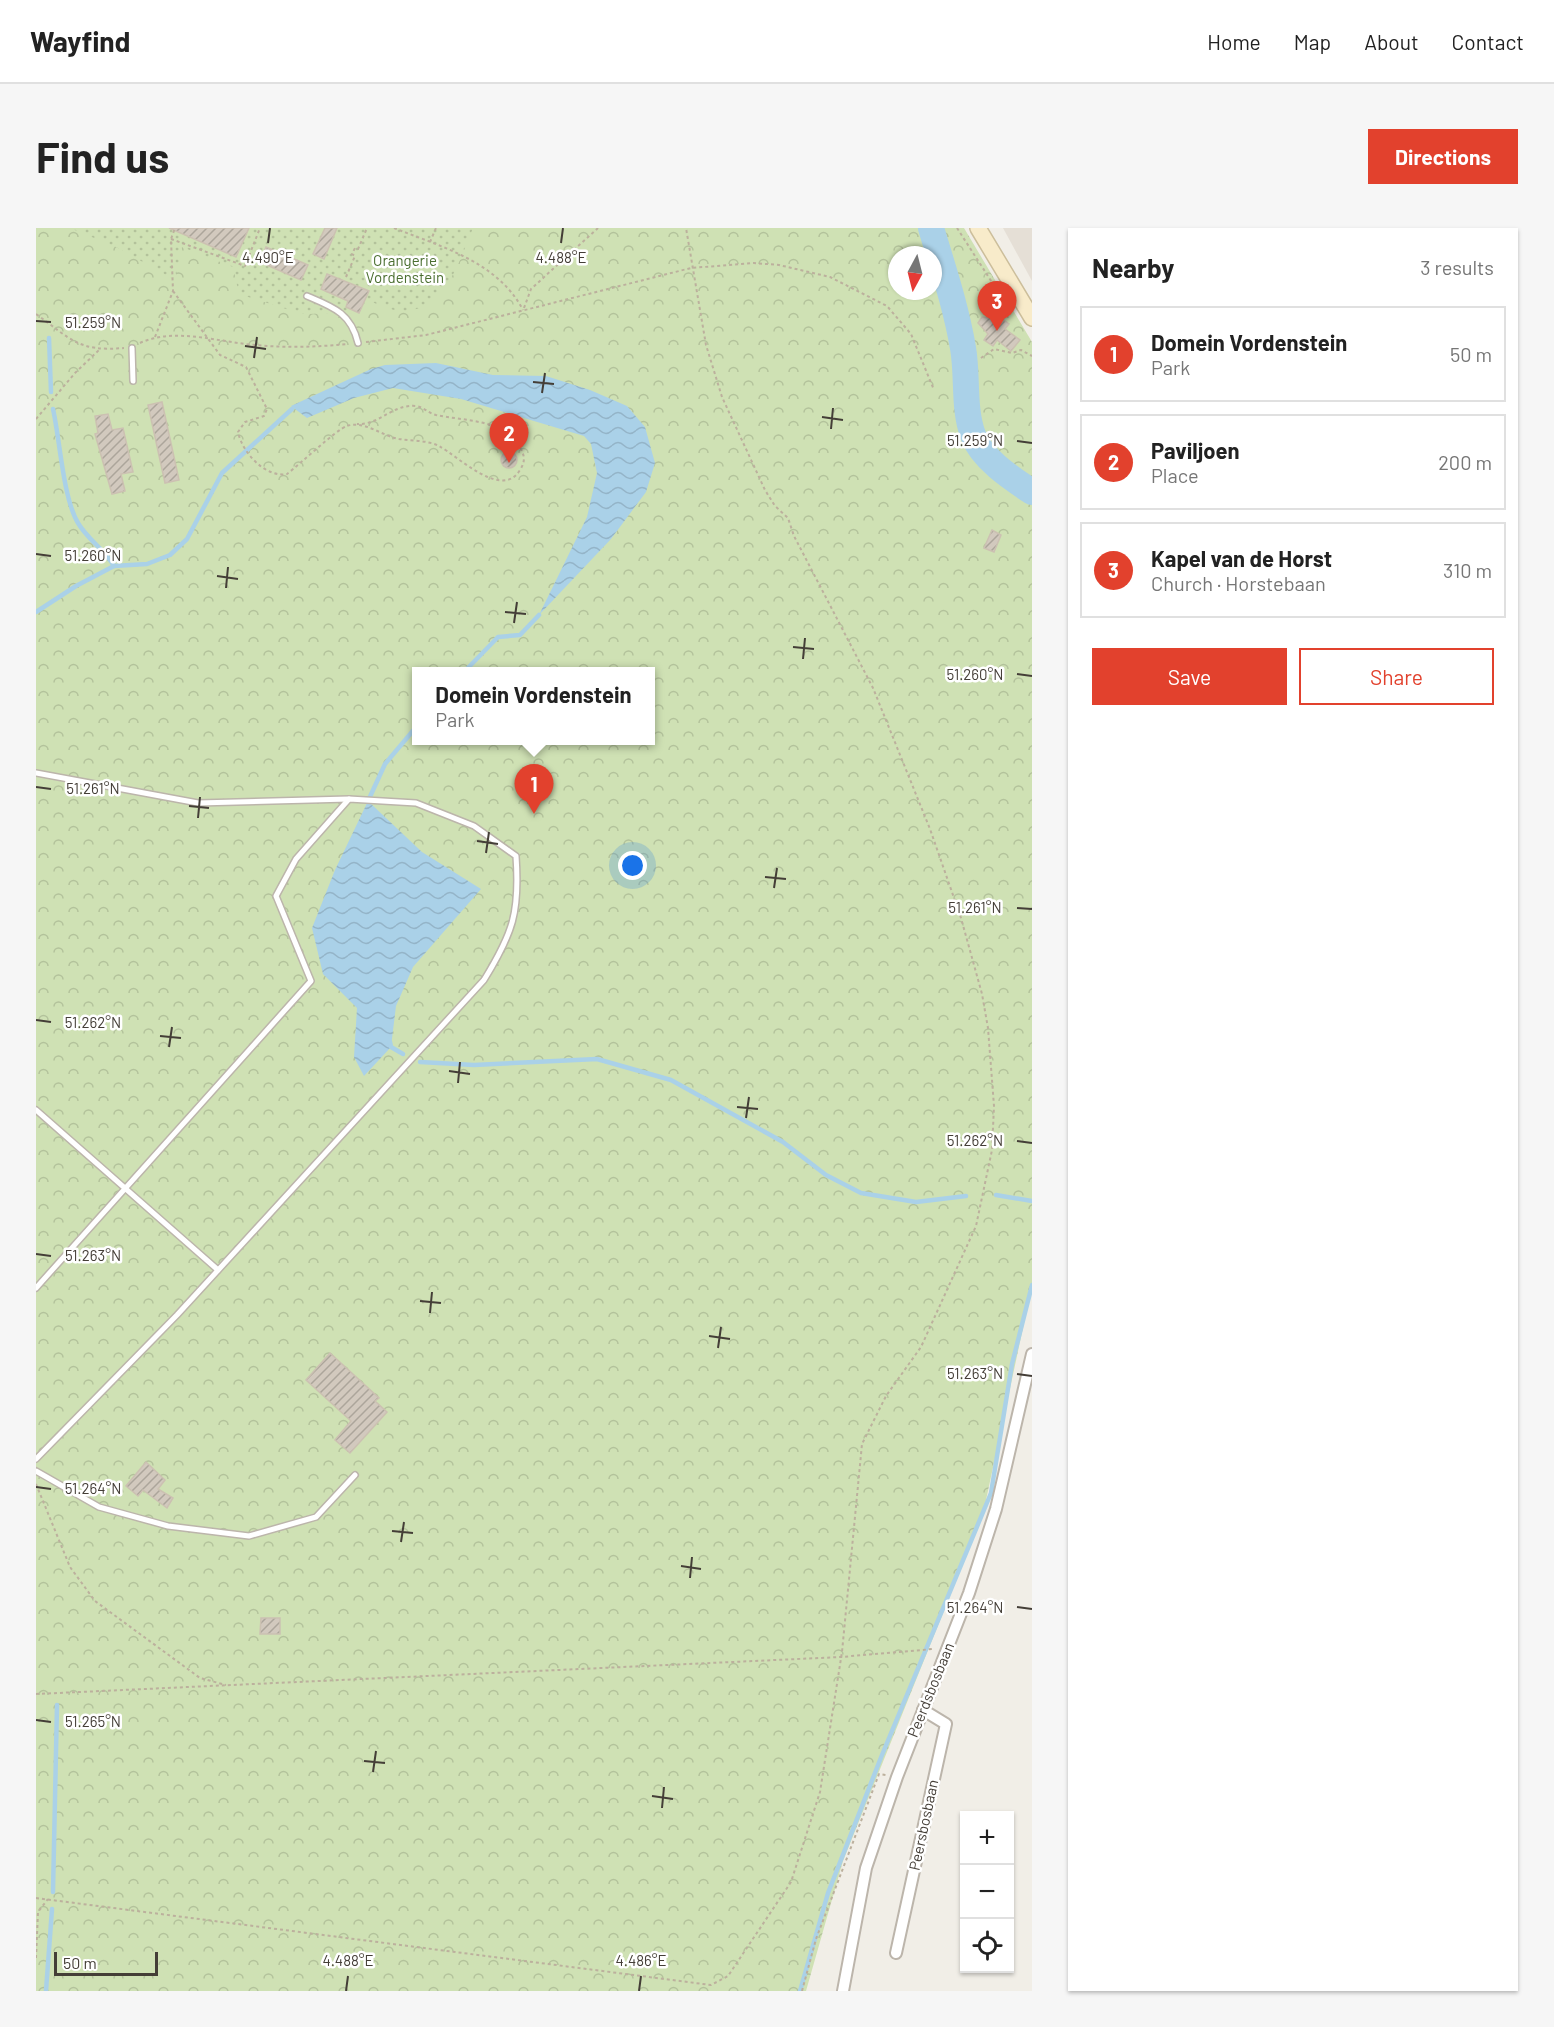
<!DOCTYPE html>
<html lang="en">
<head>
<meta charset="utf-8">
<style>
	body { margin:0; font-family:Barlow,sans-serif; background:#f6f6f6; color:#222 }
	.controls { position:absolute; right:18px; bottom:18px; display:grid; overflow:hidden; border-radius:0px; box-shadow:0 2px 4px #0004 }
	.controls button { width:54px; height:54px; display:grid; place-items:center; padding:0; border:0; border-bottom:2px solid #e0e0e0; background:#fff; color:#222; font:30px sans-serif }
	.compass { position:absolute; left:852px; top:18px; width:54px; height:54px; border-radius:50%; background:#fff; box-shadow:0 2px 4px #0004; rotate:187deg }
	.scale { position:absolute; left:18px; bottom:15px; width:104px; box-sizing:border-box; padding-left:6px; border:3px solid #443e37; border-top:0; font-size:16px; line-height:21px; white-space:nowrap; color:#443e37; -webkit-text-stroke:4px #fff; paint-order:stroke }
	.you { position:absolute; left:597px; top:638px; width:21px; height:21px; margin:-15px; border:4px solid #fff; border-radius:50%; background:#1a73e8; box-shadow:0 0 0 9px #1a73e833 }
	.badge { display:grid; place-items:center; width:39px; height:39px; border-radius:50%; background:#e2412d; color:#fff; font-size:20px; font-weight:700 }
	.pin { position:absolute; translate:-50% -50px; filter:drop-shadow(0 2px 3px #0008) }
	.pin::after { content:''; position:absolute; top:32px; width:21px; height:18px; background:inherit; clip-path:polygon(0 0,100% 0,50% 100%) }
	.popup { position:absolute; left:376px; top:439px; width:243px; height:78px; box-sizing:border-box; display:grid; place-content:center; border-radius:0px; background:#fff; filter:drop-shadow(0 2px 4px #0005); font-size:20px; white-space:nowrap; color:#767676 }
	.popup b { font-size:22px; color:#222 }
	.popup::after { content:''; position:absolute; left:50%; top:100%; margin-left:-12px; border:12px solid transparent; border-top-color:#fff }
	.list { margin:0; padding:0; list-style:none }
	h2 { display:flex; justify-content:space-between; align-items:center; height:78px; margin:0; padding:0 24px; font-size:26px }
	h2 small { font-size:20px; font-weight:400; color:#767676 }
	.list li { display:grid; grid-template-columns:39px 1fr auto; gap:18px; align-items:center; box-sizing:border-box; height:96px; margin:0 12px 12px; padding:0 12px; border:2px solid #e0e0e0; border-radius:0px }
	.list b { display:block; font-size:22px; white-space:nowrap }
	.list p { margin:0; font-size:20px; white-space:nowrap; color:#767676 }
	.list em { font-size:20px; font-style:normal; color:#767676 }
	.actions { display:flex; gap:12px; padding:18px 24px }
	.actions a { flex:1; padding:14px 0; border:2px solid #e2412d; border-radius:0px; text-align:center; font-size:21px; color:#e2412d }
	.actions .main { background:#e2412d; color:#fff }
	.icon { flex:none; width:33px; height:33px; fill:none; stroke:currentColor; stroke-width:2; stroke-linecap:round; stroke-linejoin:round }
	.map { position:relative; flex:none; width:996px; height:1763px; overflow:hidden; border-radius:0px }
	header { display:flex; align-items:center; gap:36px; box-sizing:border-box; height:84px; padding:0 30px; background:#fff; border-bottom:2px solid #e0e0e0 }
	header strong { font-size:28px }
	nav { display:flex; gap:33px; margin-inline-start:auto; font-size:21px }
	.intro { display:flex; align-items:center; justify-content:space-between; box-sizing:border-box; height:144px; padding:0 36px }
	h1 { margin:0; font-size:42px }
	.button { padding:15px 27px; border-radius:0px; background:#e2412d; color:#fff; font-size:21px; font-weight:700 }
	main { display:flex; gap:36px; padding:0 36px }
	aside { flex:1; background:#fff; border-radius:0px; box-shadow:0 2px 4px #0004 }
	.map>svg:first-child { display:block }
	.residential { fill:#e5dfd6 }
	.park { fill:url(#park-crowns); fill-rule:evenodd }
	.garden { fill:url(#garden-dots); fill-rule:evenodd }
	.water { fill:url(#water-waves) }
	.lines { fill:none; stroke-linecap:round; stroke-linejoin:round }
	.stream { stroke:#aad1e8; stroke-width:4.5 }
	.river { stroke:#aad1e8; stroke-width:26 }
	.building { fill:url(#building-hatch); stroke:#ccc1b2; stroke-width:1.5 }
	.lane-casing { stroke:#bcb5ab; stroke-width:8 }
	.street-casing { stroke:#bcb5ab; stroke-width:14 }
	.secondary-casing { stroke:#ccbe9b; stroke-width:18 }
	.path { stroke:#bcb09d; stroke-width:2; stroke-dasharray:3 3; stroke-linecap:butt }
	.lane { stroke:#fff; stroke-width:5 }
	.street { stroke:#fff; stroke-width:10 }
	.secondary { stroke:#f8ebca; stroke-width:15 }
	.ticks { fill:none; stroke:#443e37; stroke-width:2 }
	.labels { text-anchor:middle; stroke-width:5; stroke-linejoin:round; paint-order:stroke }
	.park-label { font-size:15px; fill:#4b6f31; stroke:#fff }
	.street-label { font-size:15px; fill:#443e37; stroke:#fff }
	.ticks-label { font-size:15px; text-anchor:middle; fill:#443e37; stroke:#fff; stroke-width:5; stroke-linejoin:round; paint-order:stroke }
</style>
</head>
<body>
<header>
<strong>Wayfind</strong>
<nav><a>Home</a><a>Map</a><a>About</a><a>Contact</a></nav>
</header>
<div class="intro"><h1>Find us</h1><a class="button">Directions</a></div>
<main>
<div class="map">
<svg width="996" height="1763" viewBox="0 0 996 1763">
	<defs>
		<pattern id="park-crowns" width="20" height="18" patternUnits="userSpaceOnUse" patternTransform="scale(1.5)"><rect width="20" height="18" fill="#cfe1b4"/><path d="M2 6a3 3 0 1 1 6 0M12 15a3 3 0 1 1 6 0" fill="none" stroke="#b3c29b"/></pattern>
		<pattern id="garden-dots" width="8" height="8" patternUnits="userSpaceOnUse" patternTransform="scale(1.5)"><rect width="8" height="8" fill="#cfe1b4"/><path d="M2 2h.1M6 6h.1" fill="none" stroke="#b3c29b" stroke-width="1.8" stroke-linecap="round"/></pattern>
		<pattern id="water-waves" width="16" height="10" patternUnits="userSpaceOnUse" patternTransform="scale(1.5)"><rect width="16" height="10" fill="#aad1e8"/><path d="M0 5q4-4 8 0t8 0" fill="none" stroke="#94b4c8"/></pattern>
		<pattern id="building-hatch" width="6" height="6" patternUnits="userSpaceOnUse" patternTransform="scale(1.5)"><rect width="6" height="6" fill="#d2c9be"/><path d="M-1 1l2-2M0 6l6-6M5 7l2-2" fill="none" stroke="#aca59b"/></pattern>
	</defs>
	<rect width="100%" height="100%" fill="#f1eee7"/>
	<path class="residential" d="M967 0H996V53Z"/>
	<path class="park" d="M0 0H928L996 114V1058L947 1286 807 1633 770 1763H0ZM861 27H897V63H861ZM381 444H615V512H381Z"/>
	<path class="garden" d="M34 0H147L205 19 211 0H289L277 26 287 31 301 0H437C423 33 410 83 366 83 355 83 342 76 331 72L324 85 266 86 203 66 197 39 146 19 139 52 80 19ZM230 20 272 37 265 52 224 34ZM291 46 332 64 323 84 311 79 312 73 285 61Z"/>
	<g class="water">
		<path d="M400 135 457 147 510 148 554 162 591 178 609 199 619 235 610 264 575 311 503 387 551 289 561 245 555 216 548 208 425 171 357 160 318 170 271 190 255 178 335 141 349 137Z"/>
		<path d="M332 573 386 624 445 661 377 739 360 778 355 819 328 848 318 829 321 780 287 746 276 700 299 642Z"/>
	</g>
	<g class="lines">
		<g class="stream">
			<path d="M13 110 15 164"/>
			<path d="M17 181C24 212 27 270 42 295 52 312 69 322 78 338"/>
			<path d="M0 384 40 358 78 338 111 336 134 327 151 311 186 245 256 181"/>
			<path d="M428 444 462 409 484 407 503 387"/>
			<path d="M332 573 349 536 381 498"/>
			<path d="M354 814 355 819 367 826"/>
			<path d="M384 834 438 837 561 831 635 852 747 914 790 947 825 965 880 974 930 968"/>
			<path d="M960 967 996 973"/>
			<path d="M17 1664 21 1477"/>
			<path d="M10 1763 16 1681"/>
			<path d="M764 1763 792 1665 846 1527 955 1265 976 1136 996 1057"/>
		</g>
		<path class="river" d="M895 0C907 40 920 79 927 120 932 148 927 180 937 207 946 231 975 250 996 264"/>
	</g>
	<g class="building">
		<path d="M133 0H213L200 29Z"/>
		<path d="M289 0H301L288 31 277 26Z"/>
		<path d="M230 19 272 37 265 52 224 34Z"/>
		<path d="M291 46 333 63 323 85 310 79 312 73 285 61Z"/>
		<path d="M957 84 973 96 969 101 984 112 975 123 961 112 957 118 948 112 952 106 942 95 946 89 952 90Z"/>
		<path d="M126 174 143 252 129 255 112 177Z"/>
		<path d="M72 186 76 202 87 200 97 244 85 246 89 263 76 266 59 206 62 205 59 188Z"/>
		<circle cx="473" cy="232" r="8"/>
		<path d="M956 302 965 307 958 324 948 320Z"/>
		<path d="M294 1125 343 1170 339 1173 351 1184 314 1225 299 1212 315 1193 270 1152Z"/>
		<path d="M110 1234 129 1252 122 1261 137 1270 131 1280 107 1262 102 1268 90 1258Z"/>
		<path d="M225 1390H244V1406H224Z"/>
	</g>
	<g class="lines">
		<defs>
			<g id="lane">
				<path d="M271 68C297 79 315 85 322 115"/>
				<path d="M96 120 97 153"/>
				<path d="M0 545 162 575 313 571"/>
				<path d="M0 882 182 1042"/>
				<path d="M0 1060 275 753 240 668 260 631 313 571 380 575 438 598 480 628C484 684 477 705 448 752L141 1087 0 1231"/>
				<path d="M0 1243 63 1279 132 1298 213 1308 280 1289 319 1247"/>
			</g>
			<g id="street">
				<path d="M860 1725 910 1496 887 1482"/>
				<path d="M807 1763 830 1640 861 1549 933 1365 960 1281 996 1126"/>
			</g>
			<path id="secondary" d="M942 0 996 90"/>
		</defs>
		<use href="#lane" class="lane-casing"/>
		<use href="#street" class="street-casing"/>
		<use href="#secondary" class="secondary-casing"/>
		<g class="path">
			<path d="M358 0C406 19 462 34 487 82"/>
			<path d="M921 0 961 62"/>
			<path d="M135 11 209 38 224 0"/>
			<path d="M394 14 400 0"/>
			<path d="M310 49 319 28 316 26 319 20 322 21 331 0"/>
			<path d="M137 63 184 127 210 139 231 181 228 188 209 194 202 204C206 224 229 250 251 246 263 237 301 201 311 198 328 192 346 208 363 211 376 213 391 212 403 218 423 229 466 272 484 242 489 234 489 229 485 221 471 191 427 193 400 187 392 185 388 179 380 178 356 176 344 197 321 196"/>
			<path d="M488 80 495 61 562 0"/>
			<path d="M0 86C35 111 42 124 88 120"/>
			<path d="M119 109 137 63 135 11 139 0"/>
			<path d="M330 114 390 107 655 40 718 35 743 37 794 49 851 78 875 106 898 162"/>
			<path d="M104 115C139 99 182 114 219 117 250 120 281 119 312 116"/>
			<path d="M945 130 958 121 976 125 985 122 996 128"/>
			<path d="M0 191 39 145 63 122"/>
			<path d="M0 1256 34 1339 59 1373 164 1450 190 1457"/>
			<path d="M0 1466 805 1429 897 1421"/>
			<path d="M0 1670 675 1757 692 1748 755 1654 784 1564 806 1424 826 1216 850 1168 885 1119 940 998 956 922 958 878 952 800 946 766 925 690 894 601 837 460 758 308 752 290 739 278 729 262 686 169 670 117 650 0"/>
			<path d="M0 1730 2 1684 12 1671"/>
			<path d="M766 1763 780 1711 843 1546 850 1547"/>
		</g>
		<use href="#lane" class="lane"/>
		<use href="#street" class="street"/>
		<use href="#secondary" class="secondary"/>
	</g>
	<path class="ticks" d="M232 15 234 0M525 15 527 0M0 93 15 94M209 118 230 121M218 130 221 109M497 154 518 156M506 165 509 145M786 189 807 192M795 201 797 180M981 213 996 215M0 326 15 328M181 348 202 351M190 360 192 339M469 384 490 386M478 395 481 374M757 419 778 421M767 431 769 410M981 446 996 448M0 559 15 561M153 578 173 580M162 590 164 569M441 613 462 616M450 625 453 604M729 649 750 651M738 660 741 640M981 680 996 681M0 792 15 794M124 808 145 810M133 819 136 799M413 843 434 846M422 855 424 834M701 879 722 881M710 890 713 869M981 913 996 915M0 1026 15 1028M384 1073 405 1075M394 1085 396 1064M673 1108 694 1111M682 1120 685 1099M981 1146 996 1148M0 1259 15 1261M356 1303 377 1305M365 1314 368 1294M645 1338 665 1341M654 1350 656 1329M981 1379 996 1381M0 1492 15 1494M328 1533 349 1535M337 1544 340 1523M616 1568 637 1571M626 1580 628 1559M310 1763 312 1748M603 1763 605 1748"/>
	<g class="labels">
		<g class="park-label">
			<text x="369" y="38">Orangerie<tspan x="369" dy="17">Vordenstein</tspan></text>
		</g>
		<g class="street-label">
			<text transform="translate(895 1462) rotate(-68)" y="5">Peerdsbosbaan</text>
			<text transform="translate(888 1597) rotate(-78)" y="5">Peersbosbaan</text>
		</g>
	</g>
	<g class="ticks-label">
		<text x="232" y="35">4.490°E</text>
		<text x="525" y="35">4.488°E</text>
		<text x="57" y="100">51.259°N</text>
		<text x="939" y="218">51.259°N</text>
		<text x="57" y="333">51.260°N</text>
		<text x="939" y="452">51.260°N</text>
		<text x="57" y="566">51.261°N</text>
		<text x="939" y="685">51.261°N</text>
		<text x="57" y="800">51.262°N</text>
		<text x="939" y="918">51.262°N</text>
		<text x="57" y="1033">51.263°N</text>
		<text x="939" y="1151">51.263°N</text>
		<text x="57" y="1266">51.264°N</text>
		<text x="939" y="1385">51.264°N</text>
		<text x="57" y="1499">51.265°N</text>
		<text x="312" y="1738">4.488°E</text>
		<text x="605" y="1738">4.486°E</text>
	</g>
</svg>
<div class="controls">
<button>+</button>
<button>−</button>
<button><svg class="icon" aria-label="locate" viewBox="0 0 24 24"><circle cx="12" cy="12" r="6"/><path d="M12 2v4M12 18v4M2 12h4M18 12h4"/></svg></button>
</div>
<svg class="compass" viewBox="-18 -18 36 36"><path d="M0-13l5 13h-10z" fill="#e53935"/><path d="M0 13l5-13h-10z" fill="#767676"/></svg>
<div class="scale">50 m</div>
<div class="you"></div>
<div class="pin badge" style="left:498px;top:586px">1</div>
<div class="popup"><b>Domein Vordenstein</b>Park</div>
<div class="pin badge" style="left:473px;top:235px">2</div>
<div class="pin badge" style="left:961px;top:103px">3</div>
</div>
<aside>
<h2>Nearby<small>3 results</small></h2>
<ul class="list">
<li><span class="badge">1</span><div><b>Domein Vordenstein</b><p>Park</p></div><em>50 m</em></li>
<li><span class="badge">2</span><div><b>Paviljoen</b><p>Place</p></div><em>200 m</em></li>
<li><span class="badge">3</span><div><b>Kapel van de Horst</b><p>Church · Horstebaan</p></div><em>310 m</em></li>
</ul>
<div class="actions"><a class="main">Save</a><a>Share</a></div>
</aside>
</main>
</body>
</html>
